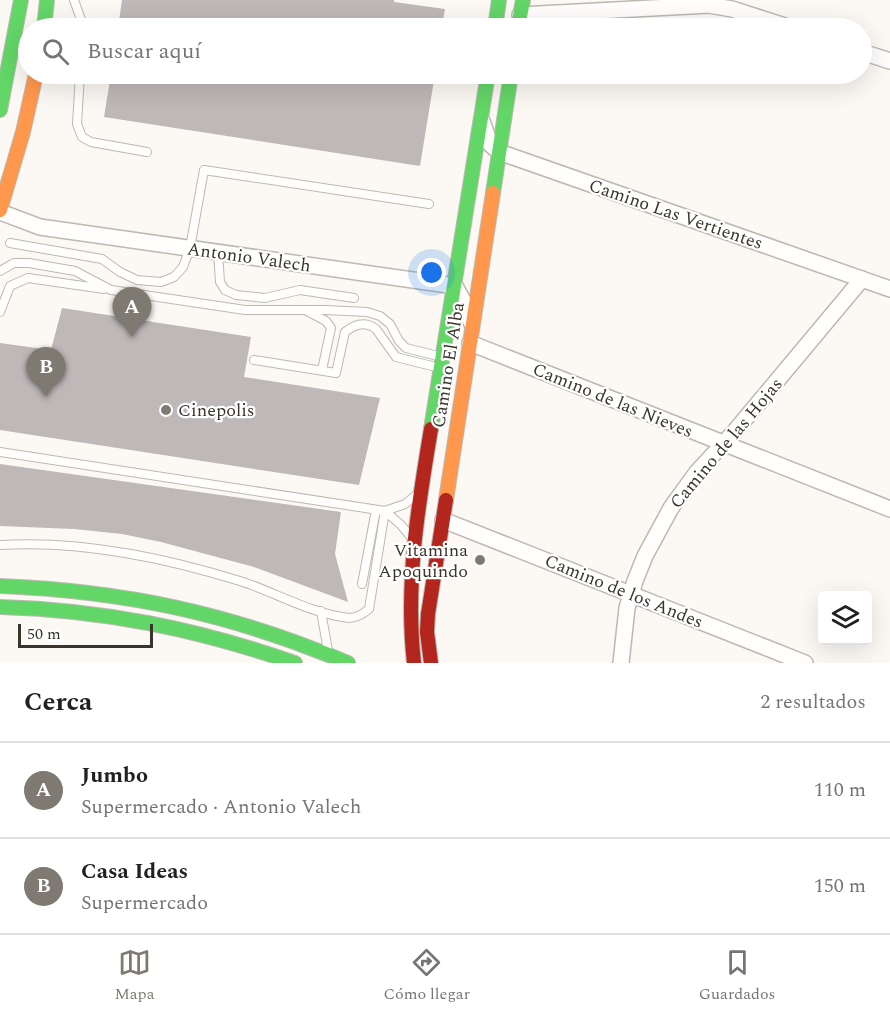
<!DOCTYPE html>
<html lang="es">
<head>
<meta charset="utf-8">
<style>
	body { margin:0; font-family:Spectral,serif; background:#f6f6f6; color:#202124 }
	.controls { position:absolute; right:18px; bottom:18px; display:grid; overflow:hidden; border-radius:6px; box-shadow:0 6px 24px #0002 }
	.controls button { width:54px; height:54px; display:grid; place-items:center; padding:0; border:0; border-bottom:2px solid #e0e0e0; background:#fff; color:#202124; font:30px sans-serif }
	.scale { position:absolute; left:18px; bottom:15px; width:135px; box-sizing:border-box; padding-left:6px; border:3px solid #3a352c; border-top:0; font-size:16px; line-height:21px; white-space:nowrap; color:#3a352c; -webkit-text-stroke:4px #fff; paint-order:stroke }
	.you { position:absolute; left:432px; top:273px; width:21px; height:21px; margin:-15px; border:4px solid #fff; border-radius:50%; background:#1a73e8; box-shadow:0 0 0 9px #1a73e833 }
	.badge { display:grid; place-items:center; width:39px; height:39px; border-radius:50%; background:#7e7a72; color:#fff; font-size:20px; font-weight:700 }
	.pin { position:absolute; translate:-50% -50px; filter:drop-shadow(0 2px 3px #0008) }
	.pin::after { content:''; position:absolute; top:32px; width:21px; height:18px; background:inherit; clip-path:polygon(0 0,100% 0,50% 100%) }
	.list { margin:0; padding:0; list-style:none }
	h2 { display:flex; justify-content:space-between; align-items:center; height:78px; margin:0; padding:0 24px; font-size:26px }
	h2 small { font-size:20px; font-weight:400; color:#757577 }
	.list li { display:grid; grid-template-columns:39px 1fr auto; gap:18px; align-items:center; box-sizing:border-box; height:96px; padding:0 24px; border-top:2px solid #e0e0e0 }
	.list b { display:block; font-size:22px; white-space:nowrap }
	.list p { margin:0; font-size:20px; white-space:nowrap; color:#757577 }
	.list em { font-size:20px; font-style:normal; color:#757577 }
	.icon { flex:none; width:33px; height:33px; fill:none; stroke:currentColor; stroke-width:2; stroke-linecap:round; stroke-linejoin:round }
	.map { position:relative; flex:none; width:890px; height:663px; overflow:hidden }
	.search { position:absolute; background:#fff; box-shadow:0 6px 24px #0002; left:18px; right:18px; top:18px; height:66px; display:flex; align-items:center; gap:15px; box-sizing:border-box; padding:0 21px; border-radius:33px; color:#757577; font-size:22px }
	.sheet { height:270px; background:#fff }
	nav { display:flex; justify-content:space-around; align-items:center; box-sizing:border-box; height:84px; border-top:2px solid #e0e0e0; background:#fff; font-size:16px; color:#757577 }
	nav a { display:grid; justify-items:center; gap:3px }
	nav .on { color:#7e7a72 }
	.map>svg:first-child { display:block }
	.building { fill:#beb8b9 }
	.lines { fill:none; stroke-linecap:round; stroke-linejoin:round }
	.lane-casing { stroke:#bcb9b3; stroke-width:10 }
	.street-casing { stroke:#bcb9b3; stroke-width:18 }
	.fast-casing { stroke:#bcb9b3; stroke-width:16 }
	.slow-casing { stroke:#bcb9b3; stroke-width:16 }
	.jam-casing { stroke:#bcb9b3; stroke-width:16 }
	.lane { stroke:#fffefd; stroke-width:8 }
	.street { stroke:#fffefd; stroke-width:15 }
	.fast { stroke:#63d668; stroke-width:14 }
	.slow { stroke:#ff974d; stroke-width:14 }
	.jam { stroke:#b3261e; stroke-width:14 }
	.poi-dot { fill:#7e7a72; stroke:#fff; stroke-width:2 }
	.labels { text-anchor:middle; stroke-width:4.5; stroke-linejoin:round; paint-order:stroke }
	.street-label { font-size:18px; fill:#3a352c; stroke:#fff }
	.poi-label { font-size:18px; fill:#3a352c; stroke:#fff; text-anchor:start }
</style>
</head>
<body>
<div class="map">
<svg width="890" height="663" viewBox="0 0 890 663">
	<rect width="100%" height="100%" fill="#fcf9f4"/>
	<g class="building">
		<path d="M122 0H394V2L445 9 442 28H118Z"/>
		<path d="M111 74H435L420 166 104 117Z"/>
		<path d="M62 308 251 337 244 377 380 398 359 485 0 430V343L51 350Z"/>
		<path d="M0 464 341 512 335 554 348 602 254 567 161 542 122 534 74 529 0 526Z"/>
	</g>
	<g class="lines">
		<defs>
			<g id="lane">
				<path d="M74 0 84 28"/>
				<path d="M80 74 77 124 82 137 91 142 147 152"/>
				<path d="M10 243 102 259 120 272 137 280 161 282 174 277 183 267 190 248 204 170 429 204"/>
				<path d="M218 252 220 282 225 290 236 295 265 298 300 290 354 298"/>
				<path d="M0 271 14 263H29L75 271 111 290 245 310H326L367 312 380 316 390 324 399 341 406 348 442 357"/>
				<path d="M307 311 326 321 331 328 322 370"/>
				<path d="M0 312 10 286 28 278 104 289"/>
				<path d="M254 360 336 373 345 332C355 324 365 321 376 329L396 357 440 368"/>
				<path d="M0 452 385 511 405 504 416 495"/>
				<path d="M385 511 401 525 411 537"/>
				<path d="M0 545C80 540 163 557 240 581 275 592 311 614 349 618 357 618 363 614 369 609L385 511"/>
				<path d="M362 584 376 510"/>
				<path d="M321 611 328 651"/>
			</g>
			<g id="street">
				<path d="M520 15 709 5 732 9 791 28"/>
				<path d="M862 52 890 61"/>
				<path d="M482 121 490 144 499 152 890 289"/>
				<path d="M0 212 40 227 455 286 466 306 471 322"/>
				<path d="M470 343 890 509"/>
				<path d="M443 520 805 663"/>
				<path d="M621 663 627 608 635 581 645 556 671 508 697 472 735 431 862 279"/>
			</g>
			<g id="fast">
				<path d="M44 28 47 0"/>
				<path d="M495 28 499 0"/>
				<path d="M518 28 523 0"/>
				<path d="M0 110 21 0"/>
				<path d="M493 193 511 74"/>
				<path d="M431 429 488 74"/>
				<path d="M0 586C126 591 232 614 348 663"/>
				<path d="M0 607C104 610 197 629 295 663"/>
			</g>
			<g id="slow">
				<path d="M0 210 23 132 36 74"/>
				<path d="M446 500 493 193"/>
			</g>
			<g id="jam">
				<path d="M414 663C405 585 418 506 431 429"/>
				<path d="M431 663 427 632 428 614 446 500"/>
			</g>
		</defs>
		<use href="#lane" class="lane-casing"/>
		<use href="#street" class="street-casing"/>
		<use href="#fast" class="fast-casing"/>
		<use href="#slow" class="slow-casing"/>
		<use href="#jam" class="jam-casing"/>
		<use href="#lane" class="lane"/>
		<use href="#street" class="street"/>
		<use href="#fast" class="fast"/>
		<use href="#slow" class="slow"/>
		<use href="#jam" class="jam"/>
	</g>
	<g class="poi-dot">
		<circle cx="166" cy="410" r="6"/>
		<circle cx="480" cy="560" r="6"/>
	</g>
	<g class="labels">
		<g class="street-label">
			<text transform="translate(676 214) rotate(19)" y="6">Camino Las Vertientes</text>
			<text transform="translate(249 257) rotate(8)" y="6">Antonio Valech</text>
			<text transform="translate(448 365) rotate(-81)" y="6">Camino El Alba</text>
			<text transform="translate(613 400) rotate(22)" y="6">Camino de las Nieves</text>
			<text transform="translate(726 443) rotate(-50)" y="6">Camino de las Hojas</text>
			<text transform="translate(624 591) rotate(22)" y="6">Camino de los Andes</text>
		</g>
		<g class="poi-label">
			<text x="178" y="416">Cinepolis</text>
			<text x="468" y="556" text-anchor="end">Vitamina<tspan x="468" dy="21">Apoquindo</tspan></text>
		</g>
	</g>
</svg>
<div class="controls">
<button><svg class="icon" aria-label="layers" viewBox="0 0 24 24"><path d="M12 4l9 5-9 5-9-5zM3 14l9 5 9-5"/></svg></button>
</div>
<div class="scale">50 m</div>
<div class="you"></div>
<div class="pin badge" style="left:132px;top:337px">A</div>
<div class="pin badge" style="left:46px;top:397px">B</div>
<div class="search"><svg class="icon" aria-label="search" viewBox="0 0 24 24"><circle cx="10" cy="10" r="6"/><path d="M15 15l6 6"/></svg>Buscar aquí</div>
</div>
<section class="sheet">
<h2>Cerca<small>2 resultados</small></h2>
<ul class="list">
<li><span class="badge">A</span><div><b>Jumbo</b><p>Supermercado · Antonio Valech</p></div><em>110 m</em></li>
<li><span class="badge">B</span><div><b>Casa Ideas</b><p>Supermercado</p></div><em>150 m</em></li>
</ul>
</section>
<nav>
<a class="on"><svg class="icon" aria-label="map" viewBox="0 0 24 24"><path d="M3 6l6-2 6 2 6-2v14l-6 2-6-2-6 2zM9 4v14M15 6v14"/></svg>Mapa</a>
<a><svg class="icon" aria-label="directions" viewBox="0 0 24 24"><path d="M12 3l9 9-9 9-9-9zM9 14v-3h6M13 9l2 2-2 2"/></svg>Cómo llegar</a>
<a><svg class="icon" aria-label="saved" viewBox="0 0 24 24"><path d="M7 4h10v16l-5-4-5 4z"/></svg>Guardados</a>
</nav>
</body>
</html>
